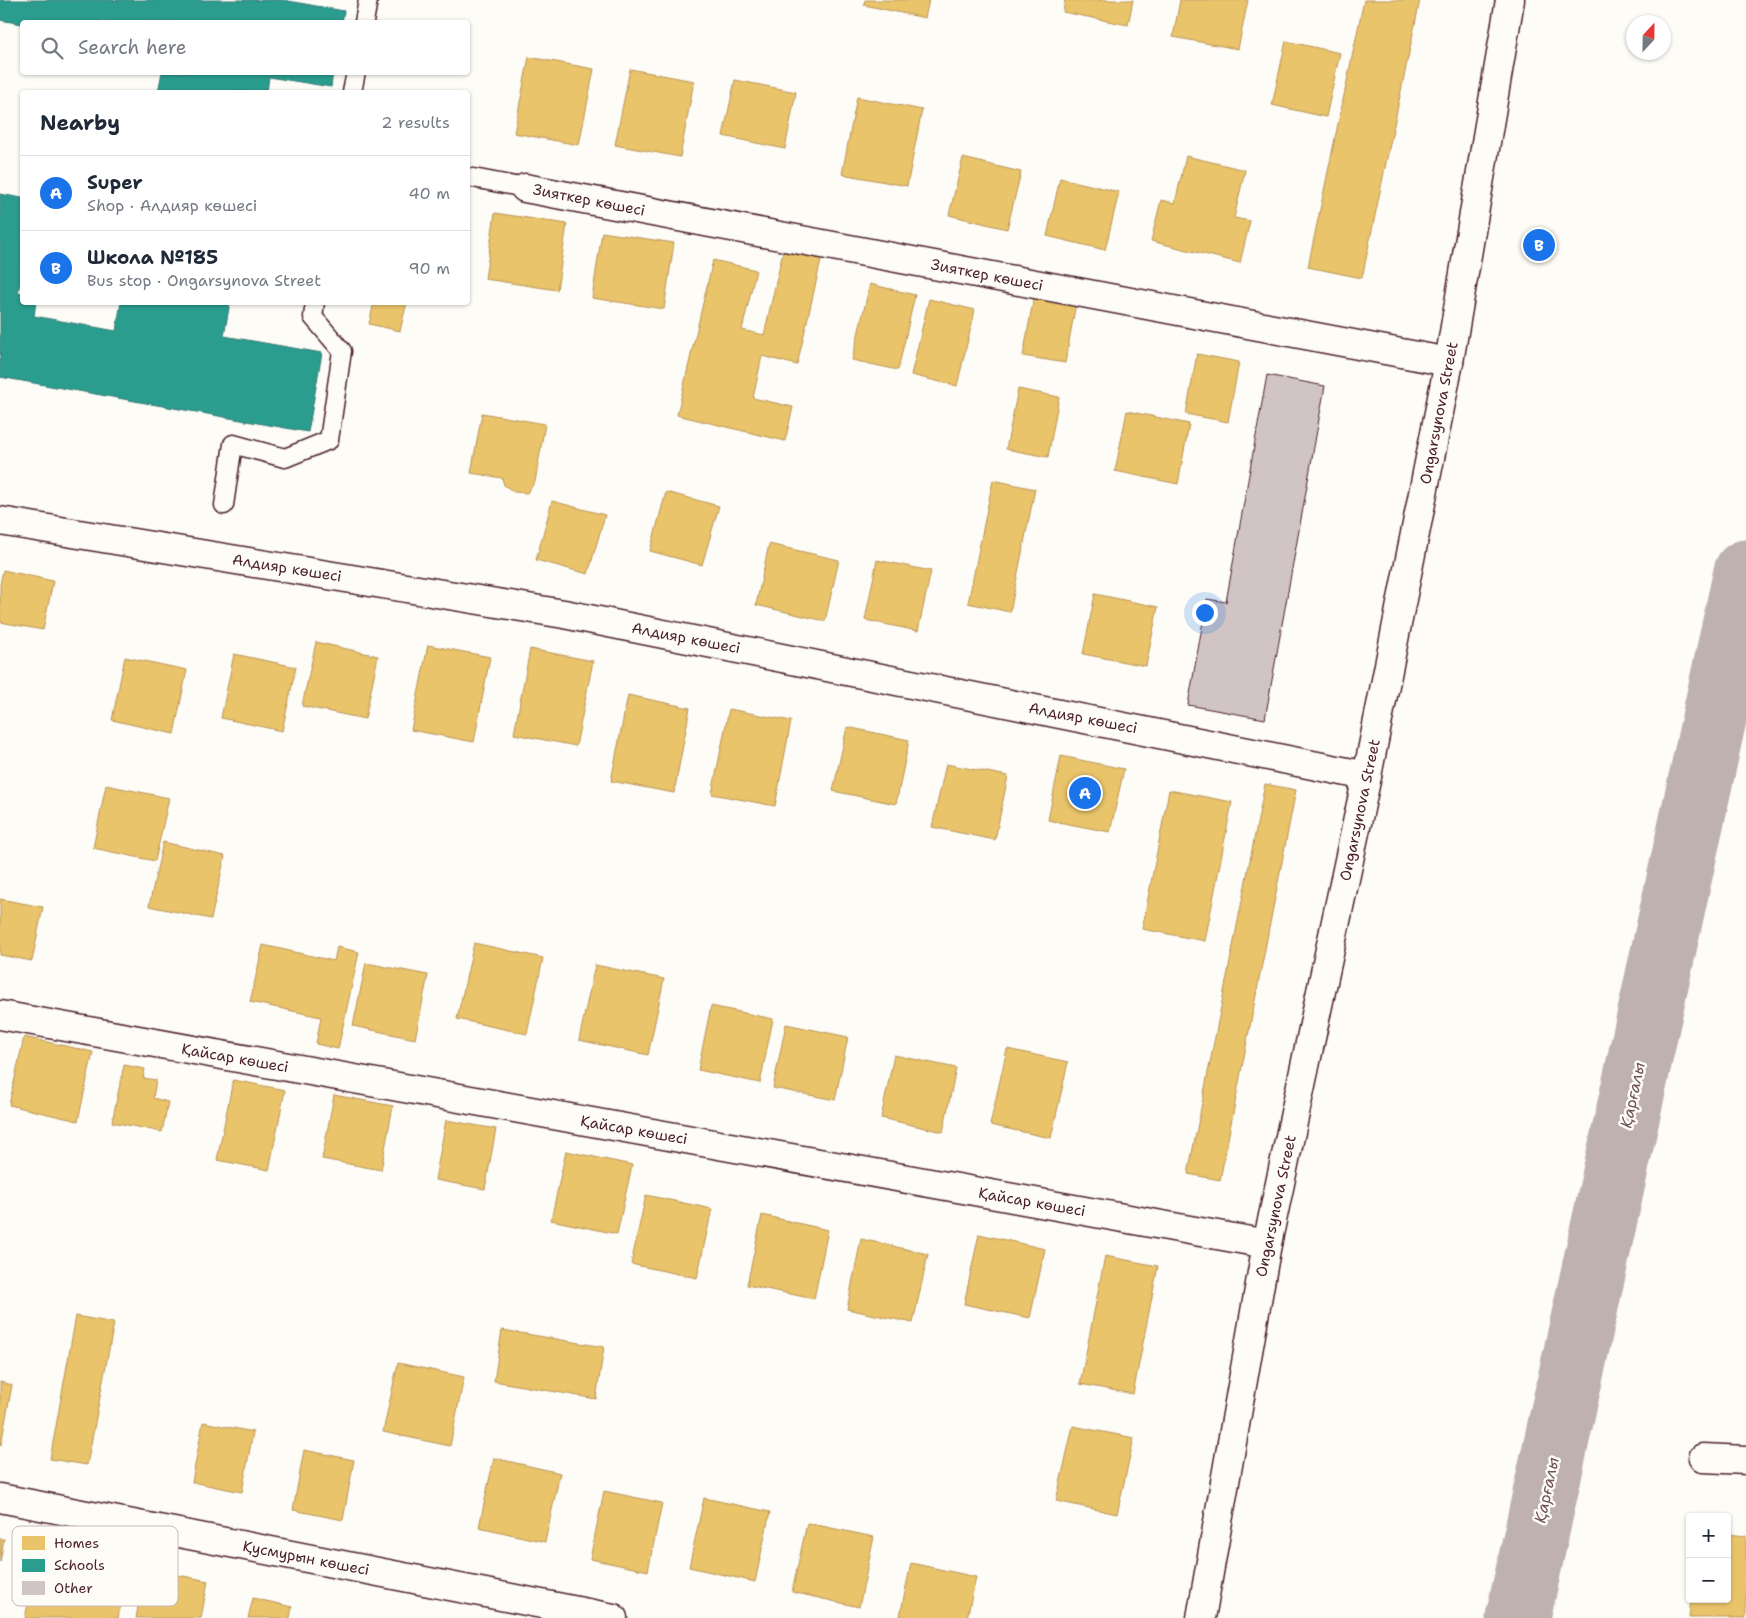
<!DOCTYPE html>
<html lang="en">
<head>
<meta charset="utf-8">
<style>
	body { margin:0; font-family:"Shantell Sans",sans-serif; background:#f6f6f7; color:#1f2937 }
	.controls { position:absolute; right:15px; bottom:15px; display:grid; overflow:hidden; border-radius:5px; box-shadow:0 1px 4px #0004 }
	.controls button { width:45px; height:45px; display:grid; place-items:center; padding:0; border:0; border-bottom:1px solid #e0e1e3; background:#fff; color:#1f2937; font:25px sans-serif }
	.compass { position:absolute; left:1626px; top:15px; width:45px; height:45px; border-radius:50%; background:#fff; box-shadow:0 1px 4px #0004; rotate:22deg }
	.you { position:absolute; left:1204px; top:612px; width:18px; height:18px; margin:-12px; border:4px solid #fff; border-radius:50%; background:#1a73e8; box-shadow:0 0 0 8px #1a73e833 }
	.badge { display:grid; place-items:center; width:32px; height:32px; border-radius:50%; background:#1a73e8; color:#fff; font-size:16px; font-weight:700 }
	.pin { position:absolute; translate:-50% -50%; border:2px solid #fff; box-shadow:0 1px 5px #0006 }
	.list { margin:0; padding:0; list-style:none }
	h2 { display:flex; justify-content:space-between; align-items:center; height:65px; margin:0; padding:0 20px; font-size:21px }
	h2 small { font-size:16px; font-weight:400; color:#747a83 }
	.list li { display:grid; grid-template-columns:32px 1fr auto; gap:15px; align-items:center; box-sizing:border-box; height:75px; padding:0 20px; border-top:1px solid #e0e1e3 }
	.list b { display:block; font-size:19px; white-space:nowrap }
	.list p { margin:0; font-size:16px; white-space:nowrap; color:#747a83 }
	.list em { font-size:16px; font-style:normal; color:#747a83 }
	.icon { flex:none; width:28px; height:28px; fill:none; stroke:currentColor; stroke-width:2; stroke-linecap:round; stroke-linejoin:round }
	.map { position:relative; flex:none; width:1746px; height:1618px; overflow:hidden }
	.search { position:absolute; background:#fff; box-shadow:0 1px 4px #0004; left:20px; top:20px; width:450px; height:55px; display:flex; align-items:center; gap:12px; box-sizing:border-box; padding:0 18px; border-radius:5px; color:#747a83; font-size:19px }
	.panel { position:absolute; background:#fff; box-shadow:0 1px 4px #0004; left:20px; top:90px; width:450px; height:215px; border-radius:5px }
	.map>svg:first-child { display:block }
	.homes { fill:#e9c46a; stroke:#b99257 }
	.schools { fill:#2a9d8f; stroke:#347771 }
	.lines { fill:none; stroke-linecap:round; stroke-linejoin:round }
	.river { stroke:#c0b1b1; stroke-width:65 }
	.building { fill:#d0c5c4; stroke:#4a1f2b }
	.service-casing { stroke:#4a1f2b; stroke-width:21 }
	.minor-casing { stroke:#4a1f2b; stroke-width:31 }
	.secondary-casing { stroke:#4a1f2b; stroke-width:31 }
	.service { stroke:#fdfcf7; stroke-width:18 }
	.minor { stroke:#fdfcf7; stroke-width:28 }
	.secondary { stroke:#fdfcf7; stroke-width:28 }
	.labels { text-anchor:middle; stroke-width:5; stroke-linejoin:round; paint-order:stroke }
	.street-label { font-size:15px; fill:#4a1f2b; stroke:#fdfcf7 }
	.water-label { font-size:16px; font-style:italic; fill:#73525a; stroke:#fdfcf7 }
	.key { fill:#fdfcf7; stroke:#c7baba; stroke-width:1 }
	.key-label { font-size:14px; fill:#4a1f2b }
</style>
</head>
<body>
<div class="map">
<svg width="1746" height="1618" viewBox="0 0 1746 1618">
	<rect width="100%" height="100%" fill="#fdfcf7"/>
	<filter id="ink" filterUnits="userSpaceOnUse"><feTurbulence type="fractalNoise" baseFrequency=".02" numOctaves="2"/><feDisplacementMap in="SourceGraphic" scale="10" xChannelSelector="R" yChannelSelector="G"/><feConvolveMatrix kernelMatrix="1 2 1 2 8 2 1 2 1" color-interpolation-filters="sRGB"/></filter>
	<g filter="url(#ink)">
		<g class="homes">
			<path d="M865 0H929L925 18 864 5Z"/>
			<path d="M1065 0H1133L1128 25 1063 12Z"/>
			<path d="M1180 0H1248L1238 49 1173 37Z"/>
			<path d="M1364 0H1420L1362 278 1308 267Z"/>
			<path d="M1286 41 1340 53 1326 117 1272 105Z"/>
			<path d="M529 57 594 69 579 145 514 133Z"/>
			<path d="M630 69 694 81 680 157 615 145Z"/>
			<path d="M735 80 796 92 785 149 723 136Z"/>
			<path d="M857 97 922 110 907 186 842 174Z"/>
			<path d="M1186 156 1245 170 1234 218 1250 221 1240 263 1151 241 1161 200 1175 203Z"/>
			<path d="M963 158 1021 172 1007 229 949 215Z"/>
			<path d="M1060 178 1119 192 1105 250 1047 236Z"/>
			<path d="M495 213 567 224 557 290 485 279Z"/>
			<path d="M602 232 674 243 664 309 592 298Z"/>
			<path d="M784 247 822 256 797 365 762 356 753 398 793 407 785 441 677 415 713 260 756 270 742 330 764 335Z"/>
			<path d="M870 284 915 295 898 370 852 360Z"/>
			<path d="M1034 296 1076 303 1065 363 1023 356Z"/>
			<path d="M929 299 975 310 957 386 911 375Z"/>
			<path d="M374 302H407L400 331 369 324Z"/>
			<path d="M1197 354 1239 362 1228 422 1186 414Z"/>
			<path d="M1018 389 1059 397 1048 457 1006 449Z"/>
			<path d="M1127 411 1189 424 1178 484 1115 471Z"/>
			<path d="M482 413 545 424 535 482 527 493 514 492 504 485 502 478 471 473Z"/>
			<path d="M993 480 1035 489 1010 612 968 603Z"/>
			<path d="M666 492 719 506 702 565 650 551Z"/>
			<path d="M552 501 605 515 588 574 536 560Z"/>
			<path d="M769 544 839 560 825 621 756 605Z"/>
			<path d="M877 560 931 571 918 631 865 620Z"/>
			<path d="M3 570 53 581 43 630 0 622V585Z"/>
			<path d="M1095 594 1158 607 1146 666 1083 654Z"/>
			<path d="M316 642 378 656 365 719 302 706Z"/>
			<path d="M428 645 490 657 474 742 411 730Z"/>
			<path d="M530 649 593 661 576 746 514 734Z"/>
			<path d="M234 654 296 667 282 731 221 718Z"/>
			<path d="M125 657 187 670 174 734 112 720Z"/>
			<path d="M628 695 690 708 674 793 611 781Z"/>
			<path d="M729 709 791 721 775 806 712 794Z"/>
			<path d="M847 727 909 740 896 804 833 791Z"/>
			<path d="M1061 756 1124 769 1110 832 1048 820Z"/>
			<path d="M946 764 1008 776 995 840 932 827Z"/>
			<path d="M1265 784 1296 790 1220 1180 1188 1174Z"/>
			<path d="M106 785 169 798 155 861 93 848Z"/>
			<path d="M1169 790 1232 802 1205 941 1142 929Z"/>
			<path d="M163 842 225 856 211 919 149 906Z"/>
			<path d="M0 899 43 907 32 961 0 955Z"/>
			<path d="M474 943 543 958 527 1034 457 1019Z"/>
			<path d="M263 945 334 961 337 947 359 952 338 1049 316 1044 321 1017 250 1002Z"/>
			<path d="M366 963 428 975 415 1039 353 1026Z"/>
			<path d="M595 965 664 979 648 1055 579 1040Z"/>
			<path d="M711 1006 773 1019 760 1083 698 1070Z"/>
			<path d="M786 1024 848 1037 835 1100 773 1088Z"/>
			<path d="M24 1037 93 1052 78 1121 9 1105Z"/>
			<path d="M1007 1049 1068 1062 1051 1138 990 1125Z"/>
			<path d="M894 1055 956 1068 943 1132 881 1118Z"/>
			<path d="M124 1065 145 1069 143 1078 156 1080 153 1098 168 1102 162 1132 112 1122Z"/>
			<path d="M233 1080 285 1090 269 1170 217 1160Z"/>
			<path d="M334 1095 393 1106 381 1170 322 1159Z"/>
			<path d="M446 1120 496 1129 485 1189 435 1180Z"/>
			<path d="M566 1151 632 1165 617 1234 551 1220Z"/>
			<path d="M646 1195 712 1209 697 1278 631 1264Z"/>
			<path d="M762 1215 828 1230 814 1299 747 1285Z"/>
			<path d="M979 1234 1045 1249 1030 1318 964 1304Z"/>
			<path d="M861 1239 928 1254 913 1323 847 1309Z"/>
			<path d="M1105 1256 1158 1266 1133 1394 1080 1384Z"/>
			<path d="M76 1316 114 1323 87 1465 50 1459Z"/>
			<path d="M502 1330 604 1347 596 1399 494 1381Z"/>
			<path d="M398 1363 464 1377 450 1446 383 1432Z"/>
			<path d="M0 1382 12 1385 1 1445 0 1444Z"/>
			<path d="M203 1422 253 1432 242 1492 192 1482Z"/>
			<path d="M1073 1426 1134 1438 1117 1514 1056 1501Z"/>
			<path d="M304 1450 354 1460 343 1520 293 1510Z"/>
			<path d="M494 1458 560 1473 545 1542 479 1527Z"/>
			<path d="M604 1491 662 1503 648 1571 590 1559Z"/>
			<path d="M704 1498 770 1512 755 1582 689 1567Z"/>
			<path d="M807 1523 874 1537 859 1607 792 1592Z"/>
			<path d="M1727 1534 1746 1536V1618H1689L1691 1599H1727Z"/>
			<path d="M0 1539H4L0 1562Z"/>
			<path d="M42 1539 131 1558 118 1618H25Z"/>
			<path d="M911 1563 976 1577 967 1618H909L900 1616Z"/>
			<path d="M145 1568 208 1581 201 1618H136Z"/>
			<path d="M253 1598 292 1607 290 1618H248Z"/>
		</g>
		<g class="schools">
			<path d="M0 0H283L344 11 342 22H22V24L0 20Z"/>
			<path d="M162 72H333L331 87 269 77 267 92H158Z"/>
			<path d="M0 194 22 198V270L18 293 22 294V302H36L34 316 116 331 121 302H230L224 336 322 353 308 432 0 377Z"/>
		</g>
		<g class="lines">
			<path class="river" d="M1518 1618 1746 572"/>
		</g>
		<path class="building" d="M1267 375 1325 386 1265 719 1188 705 1207 599 1226 602Z"/>
		<g class="lines">
			<defs>
				<g id="service">
					<path d="M364 22 368 0"/>
					<path d="M352 92 356 72"/>
					<path d="M468 177 525 188"/>
					<path d="M224 505 233 444 285 458 329 440 342 351 313 317 315 302"/>
				</g>
				<g id="minor">
					<path d="M525 188 1449 362"/>
					<path d="M0 521 564 614 1367 776"/>
					<path d="M0 1015 1267 1244"/>
					<path d="M1703 1458 1746 1460"/>
					<path d="M0 1498 613 1618"/>
				</g>
				<path id="secondary" d="M1201 1618 1267 1244 1367 776 1449 362 1510 0"/>
			</defs>
			<use href="#service" class="service-casing"/>
			<use href="#minor" class="minor-casing"/>
			<use href="#secondary" class="secondary-casing"/>
			<use href="#service" class="service"/>
			<use href="#minor" class="minor"/>
			<use href="#secondary" class="secondary"/>
		</g>
	</g>
	<g class="labels">
		<g class="street-label">
			<text transform="translate(589 200) rotate(11)" y="5">Зияткер көшесі</text>
			<text transform="translate(987 275) rotate(11)" y="5">Зияткер көшесі</text>
			<text transform="translate(1439 413) rotate(-79)" y="5">Ongarsynova Street</text>
			<text transform="translate(287 568) rotate(9)" y="5">Алдияр көшесі</text>
			<text transform="translate(686 638) rotate(11)" y="5">Алдияр көшесі</text>
			<text transform="translate(1083 718) rotate(11)" y="5">Алдияр көшесі</text>
			<text transform="translate(1360 810) rotate(-78)" y="5">Ongarsynova Street</text>
			<text transform="translate(235 1058) rotate(10)" y="5">Қайсар көшесі</text>
			<text transform="translate(634 1130) rotate(10)" y="5">Қайсар көшесі</text>
			<text transform="translate(1032 1202) rotate(10)" y="5">Қайсар көшесі</text>
			<text transform="translate(1276 1206) rotate(-78)" y="5">Ongarsynova Street</text>
			<text transform="translate(306 1558) rotate(11)" y="5">Қусмурын көшесі</text>
		</g>
		<g class="water-label">
			<text transform="translate(1632 1095) rotate(-78)" y="6">Қарғалы</text>
			<text transform="translate(1546 1490) rotate(-78)" y="6">Қарғалы</text>
		</g>
	</g>
	<rect x="12" y="1526" width="166" height="80" rx="8" class="key"/>
	<rect x="22" y="1536" width="23" height="14" fill="#e9c46a"/>
	<rect x="22" y="1559" width="23" height="13" fill="#2a9d8f"/>
	<rect x="22" y="1581" width="23" height="14" fill="#d0c5c4"/>
	<g class="key-label">
		<text x="54" y="1548">Homes</text>
		<text x="54" y="1570">Schools</text>
		<text x="54" y="1593">Other</text>
	</g>
</svg>
<div class="controls">
<button>+</button>
<button>−</button>
</div>
<svg class="compass" viewBox="-18 -18 36 36"><path d="M0-13l5 13h-10z" fill="#e53935"/><path d="M0 13l5-13h-10z" fill="#747a83"/></svg>
<div class="you"></div>
<div class="pin badge" style="left:1085px;top:793px">A</div>
<div class="pin badge" style="left:1539px;top:245px">B</div>
<div class="search"><svg class="icon" aria-label="search" viewBox="0 0 24 24"><circle cx="10" cy="10" r="6"/><path d="M15 15l6 6"/></svg>Search here</div>
<section class="panel">
<h2>Nearby<small>2 results</small></h2>
<ul class="list">
<li><span class="badge">A</span><div><b>Super</b><p>Shop · Алдияр көшесі</p></div><em>40 m</em></li>
<li><span class="badge">B</span><div><b>Школа №185</b><p>Bus stop · Ongarsynova Street</p></div><em>90 m</em></li>
</ul>
</section>
</div>
</body>
</html>
